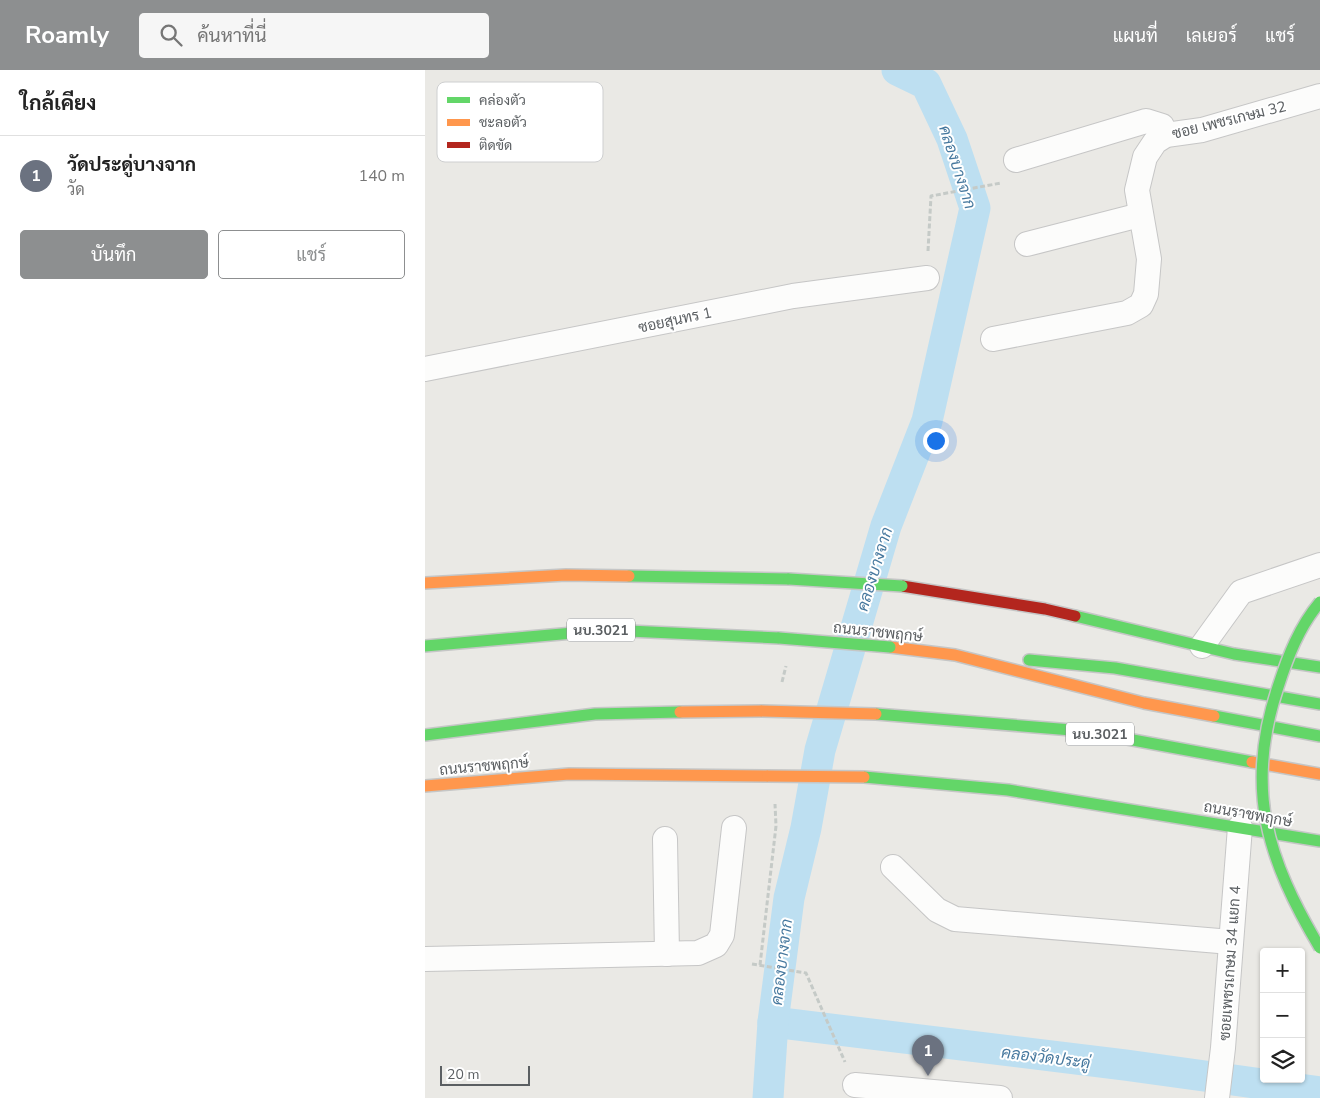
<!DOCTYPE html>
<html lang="th">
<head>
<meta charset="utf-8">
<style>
	body { margin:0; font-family:"Nunito Sans",Sarabun,sans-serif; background:#f6f6f6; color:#222 }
	.controls { position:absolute; right:15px; bottom:15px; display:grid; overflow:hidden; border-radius:5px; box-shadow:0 1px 4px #0004 }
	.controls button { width:45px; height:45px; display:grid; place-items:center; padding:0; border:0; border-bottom:1px solid #e0e0e0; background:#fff; color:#222; font:25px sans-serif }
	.scale { position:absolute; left:15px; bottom:12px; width:90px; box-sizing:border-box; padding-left:5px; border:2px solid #5b5f62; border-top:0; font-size:14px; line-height:18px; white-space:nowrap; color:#5b5f62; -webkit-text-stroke:4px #fff; paint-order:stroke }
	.you { position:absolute; left:510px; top:370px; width:18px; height:18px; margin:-12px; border:4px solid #fff; border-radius:50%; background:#1a73e8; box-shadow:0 0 0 8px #1a73e833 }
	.badge { display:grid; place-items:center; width:32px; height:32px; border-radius:50%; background:#8d8f90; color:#fff; font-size:16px; font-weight:700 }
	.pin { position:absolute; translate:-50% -41px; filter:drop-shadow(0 1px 2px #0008) }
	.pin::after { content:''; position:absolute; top:26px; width:18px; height:15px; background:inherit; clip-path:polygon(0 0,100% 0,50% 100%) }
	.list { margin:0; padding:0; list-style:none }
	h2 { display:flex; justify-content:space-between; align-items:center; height:65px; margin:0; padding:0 20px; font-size:21px }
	h2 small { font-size:16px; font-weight:400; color:#767676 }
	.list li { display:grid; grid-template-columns:32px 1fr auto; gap:15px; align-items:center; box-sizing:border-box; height:80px; padding:0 20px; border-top:1px solid #e0e0e0 }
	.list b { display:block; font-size:19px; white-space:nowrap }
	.list p { margin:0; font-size:16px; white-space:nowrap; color:#767676 }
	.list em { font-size:16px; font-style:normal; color:#767676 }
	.actions { display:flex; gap:10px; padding:15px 20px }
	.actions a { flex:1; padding:11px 0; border:1px solid #8d8f90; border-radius:5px; text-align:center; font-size:18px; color:#8d8f90 }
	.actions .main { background:#8d8f90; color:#fff }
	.icon { flex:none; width:28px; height:28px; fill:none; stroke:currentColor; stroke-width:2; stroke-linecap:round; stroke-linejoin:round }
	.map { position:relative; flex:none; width:895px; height:1028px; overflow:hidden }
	header { display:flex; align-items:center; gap:30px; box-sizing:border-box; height:70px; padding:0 25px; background:#8d8f90; color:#fff }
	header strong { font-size:24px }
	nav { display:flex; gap:28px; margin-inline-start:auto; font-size:18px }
	.search { width:350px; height:45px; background:#f6f6f6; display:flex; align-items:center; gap:12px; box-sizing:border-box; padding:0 18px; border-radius:5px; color:#767676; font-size:19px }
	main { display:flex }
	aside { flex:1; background:#fff }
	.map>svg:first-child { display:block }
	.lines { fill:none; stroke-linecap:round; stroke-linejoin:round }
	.canal { stroke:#bddff1; stroke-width:31 }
	.street-casing { stroke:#c6c6c6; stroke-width:26 }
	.fast-casing { stroke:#c5c6c6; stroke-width:14 }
	.slow-casing { stroke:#c5c6c6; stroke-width:14 }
	.jam-casing { stroke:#c5c6c6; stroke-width:14 }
	.path { stroke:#c5cac7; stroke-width:3; stroke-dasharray:5 2.5; stroke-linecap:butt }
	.street { stroke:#fcfcfb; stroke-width:24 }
	.fast { stroke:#63d668; stroke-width:11 }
	.slow { stroke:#ff974d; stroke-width:11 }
	.jam { stroke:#b3261e; stroke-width:11 }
	.fast-bridge-casing { stroke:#c5c6c6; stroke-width:14; stroke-linecap:butt }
	.slow-bridge-casing { stroke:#c5c6c6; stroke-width:14; stroke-linecap:butt }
	.fast-bridge { stroke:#63d668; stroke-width:11 }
	.slow-bridge { stroke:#ff974d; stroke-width:11 }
	.labels { text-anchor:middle; stroke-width:4; stroke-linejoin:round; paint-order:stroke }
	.shield { fill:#fff; stroke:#8c8f91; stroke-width:1 }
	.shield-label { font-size:14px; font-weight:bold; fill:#5b5f62 }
	.street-label { font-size:15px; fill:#5b5f62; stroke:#fff }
	.water-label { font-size:16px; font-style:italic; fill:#46789e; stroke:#fff }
	.key { fill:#fff; stroke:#cecfd0; stroke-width:1 }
	.key-label { font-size:14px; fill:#5b5f62 }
</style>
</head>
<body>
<header>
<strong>Roamly</strong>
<div class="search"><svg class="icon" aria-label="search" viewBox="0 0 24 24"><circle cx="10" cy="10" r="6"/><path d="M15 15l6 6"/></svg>ค้นหาที่นี่</div>
<nav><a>แผนที่</a><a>เลเยอร์</a><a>แชร์</a></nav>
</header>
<main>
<aside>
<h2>ใกล้เคียง<small></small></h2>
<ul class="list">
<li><span class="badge" style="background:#6b7280">1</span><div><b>วัดประดู่บางจาก</b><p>วัด</p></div><em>140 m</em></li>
</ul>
<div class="actions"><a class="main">บันทึก</a><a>แชร์</a></div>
</aside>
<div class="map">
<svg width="895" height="1028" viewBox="0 0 895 1028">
	<rect width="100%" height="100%" fill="#eae9e5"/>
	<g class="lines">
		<g class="canal">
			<path d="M348 952 700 995 895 1022"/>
			<path d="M343 1028 348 952 364 828 381 758 395 680 461 456 502 351 550 138 527 69 501 14 472 0"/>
		</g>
		<defs>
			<g id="street">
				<path d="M591 90 721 51 737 56 741 65"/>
				<path d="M602 174 715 145"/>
				<path d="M568 269 702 243 716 235 721 224 724 189 712 120 720 87 730 72 741 65 777 60 895 26"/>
				<path d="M0 299 368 226 502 208"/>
				<path d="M777 576 816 522 895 495"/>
				<path d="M240 769 242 884"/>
				<path d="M468 797 512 840 530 849 806 872"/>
				<path d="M0 889 273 883 291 875 297 865 309 758"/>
				<path d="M430 1015 575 1028"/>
				<path d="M792 1028 798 978 815 757"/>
			</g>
			<g id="fast">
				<path d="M204 506 364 509"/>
				<path d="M650 546 809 584 895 597"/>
				<path d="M0 576 182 560 354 568"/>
				<path d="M604 590 690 598 895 634"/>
				<path d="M451 644 659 661 827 692"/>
				<path d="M789 646 895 666"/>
				<path d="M0 665 170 644 255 642"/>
				<path d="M439 707 583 720 895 771"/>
			</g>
			<g id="slow">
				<path d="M0 513 141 505 204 506"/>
				<path d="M465 577 530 585 719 633 789 646"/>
				<path d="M255 642 337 641"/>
				<path d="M827 692 895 704"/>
				<path d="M0 716 144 704 343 706"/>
			</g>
			<path id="jam" d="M477 516 620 539 650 546"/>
		</defs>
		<use href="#street" class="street-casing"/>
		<use href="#fast" class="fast-casing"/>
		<use href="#slow" class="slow-casing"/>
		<use href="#jam" class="jam-casing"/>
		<g class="path">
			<path d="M503 181 506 126 576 113"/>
			<path d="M357 612 361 596"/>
			<path d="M327 894 381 903 420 992"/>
			<path d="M335 895 351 756 350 734"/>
		</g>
		<use href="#street" class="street"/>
		<use href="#fast" class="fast"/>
		<use href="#slow" class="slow"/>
		<use href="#jam" class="jam"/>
		<defs>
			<g id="fast-bridge">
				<path d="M364 509 477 516"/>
				<path d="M895 532C874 557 863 586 853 617 819 718 842 789 895 878"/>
				<path d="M354 568 465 577"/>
			</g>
			<g id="slow-bridge">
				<path d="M337 641 451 644"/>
				<path d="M343 706 439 707"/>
			</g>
		</defs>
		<use href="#fast-bridge" class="fast-bridge-casing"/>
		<use href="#slow-bridge" class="slow-bridge-casing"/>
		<use href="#fast-bridge" class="fast-bridge"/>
		<use href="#slow-bridge" class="slow-bridge"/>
	</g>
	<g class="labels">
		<g class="shield">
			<rect x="142" y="548.5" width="68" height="23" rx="4"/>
			<rect x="641" y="652.5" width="68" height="23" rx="4"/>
		</g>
		<g class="shield-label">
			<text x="176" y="565">นบ.3021</text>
			<text x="675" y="669">นบ.3021</text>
		</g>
		<g class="street-label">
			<text transform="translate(804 50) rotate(-14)" y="5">ซอย เพชรเกษม 32</text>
			<text transform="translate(250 250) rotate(-12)" y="5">ซอยสุนทร 1</text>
			<text transform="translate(453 562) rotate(6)" y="5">ถนนราชพฤกษ์</text>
			<text transform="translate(59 696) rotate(-5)" y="5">ถนนราชพฤกษ์</text>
			<text transform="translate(823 744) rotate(10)" y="5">ถนนราชพฤกษ์</text>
			<text transform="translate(805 893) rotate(-86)" y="5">ซอยเพชรเกษม 34 แยก 4</text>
		</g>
		<g class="water-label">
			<text transform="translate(533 97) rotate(72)" y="6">คลองบางจาก</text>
			<text transform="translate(449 499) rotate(-73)" y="6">คลองบางจาก</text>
			<text transform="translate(356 892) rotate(-83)" y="6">คลองบางจาก</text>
			<text transform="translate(621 987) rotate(7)" y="6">คลองวัดประดู่</text>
		</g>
	</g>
	<rect x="12" y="12" width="166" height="80" rx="8" class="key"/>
	<rect x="22" y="27" width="23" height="6" fill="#63d668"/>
	<rect x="22" y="49" width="23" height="7" fill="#ff974d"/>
	<rect x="22" y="72" width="23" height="6" fill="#b3261e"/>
	<g class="key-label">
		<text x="54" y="35">คล่องตัว</text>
		<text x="54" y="57">ชะลอตัว</text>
		<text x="54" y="80">ติดขัด</text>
	</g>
</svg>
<div class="controls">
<button>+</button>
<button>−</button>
<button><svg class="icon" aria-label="layers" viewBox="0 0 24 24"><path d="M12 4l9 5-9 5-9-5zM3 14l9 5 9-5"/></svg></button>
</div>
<div class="scale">20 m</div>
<div class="you"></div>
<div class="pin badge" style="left:503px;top:1006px;background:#6b7280">1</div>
</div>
</main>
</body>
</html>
